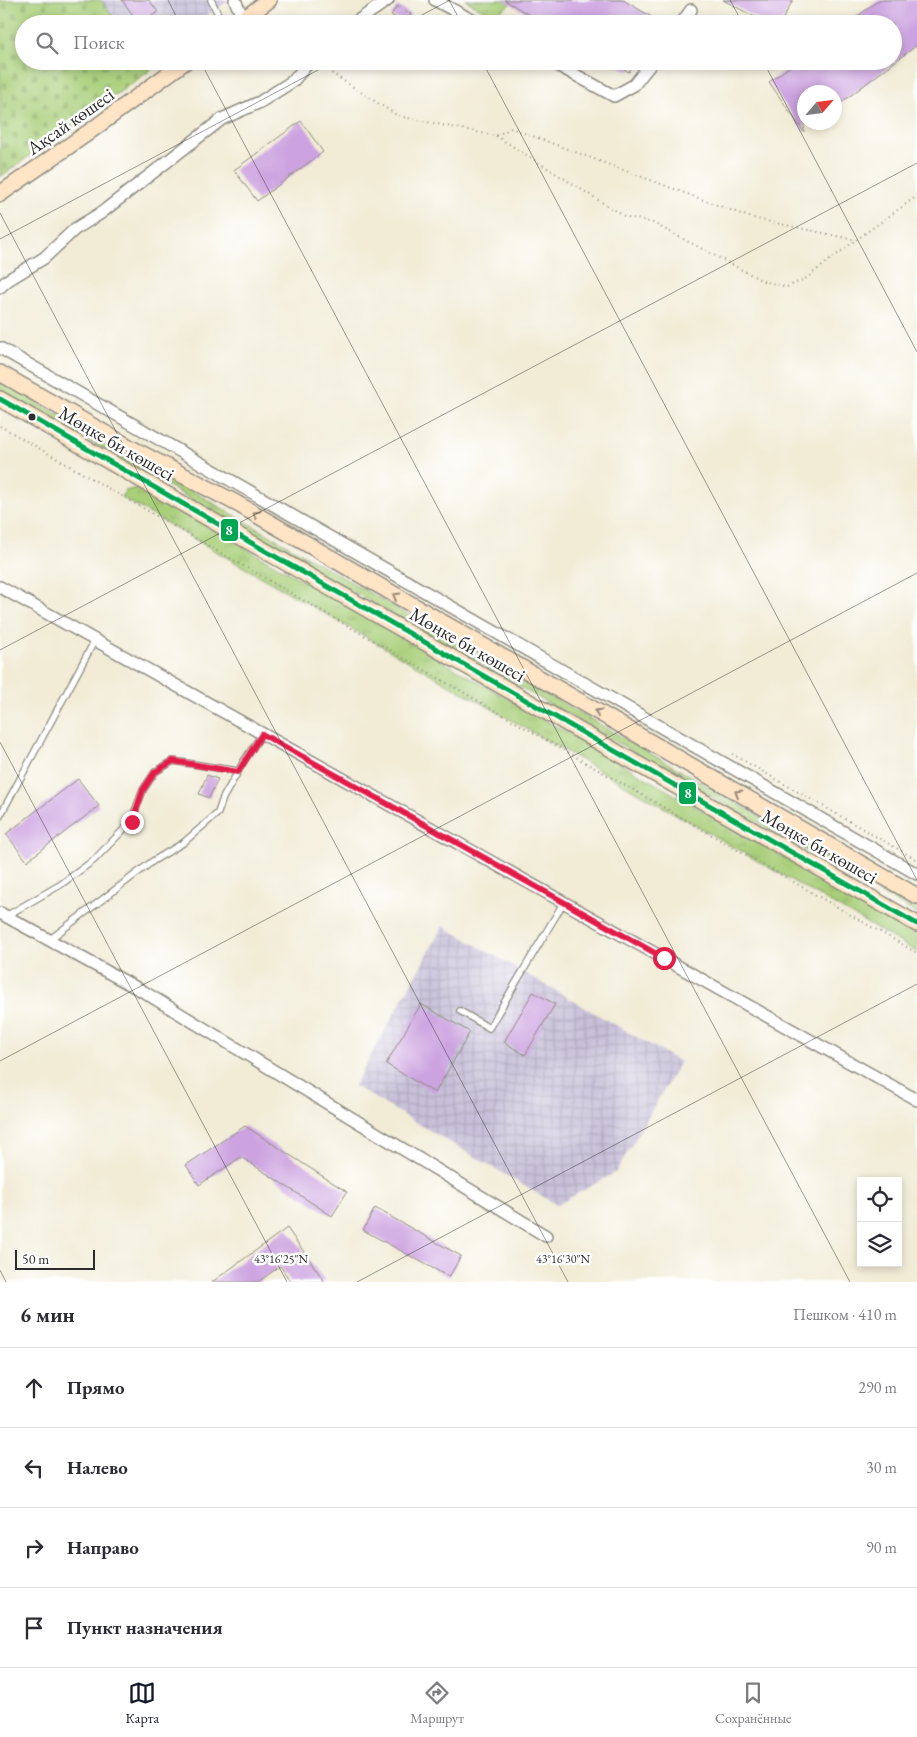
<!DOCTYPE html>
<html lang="ru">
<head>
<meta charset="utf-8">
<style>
	body { margin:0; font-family:"EB Garamond",serif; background:#f2f2f3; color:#2b2b33 }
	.controls { position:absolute; right:15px; bottom:15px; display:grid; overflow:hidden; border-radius:0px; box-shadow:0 2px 8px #0003 }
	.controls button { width:45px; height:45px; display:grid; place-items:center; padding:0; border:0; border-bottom:1px solid #e1e1e2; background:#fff; color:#2b2b33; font:25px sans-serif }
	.compass { position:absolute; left:797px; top:85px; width:45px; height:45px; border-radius:50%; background:#fff; box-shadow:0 2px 8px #0003; rotate:62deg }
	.scale { position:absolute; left:15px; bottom:12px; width:80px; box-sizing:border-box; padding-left:5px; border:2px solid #2b2b2b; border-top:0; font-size:14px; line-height:18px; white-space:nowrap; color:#2b2b2b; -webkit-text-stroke:4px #fff; paint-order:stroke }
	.stop { position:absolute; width:15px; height:15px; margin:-11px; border:4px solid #e11d48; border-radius:50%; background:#fff }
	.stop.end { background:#e11d48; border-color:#fff; box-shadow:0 1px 5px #0008 }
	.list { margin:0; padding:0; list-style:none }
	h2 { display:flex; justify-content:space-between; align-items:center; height:65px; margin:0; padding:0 20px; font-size:21px }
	h2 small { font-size:16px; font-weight:400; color:#7c7c81 }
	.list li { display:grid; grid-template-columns:32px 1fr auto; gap:15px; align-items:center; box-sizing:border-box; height:80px; padding:0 20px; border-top:1px solid #e1e1e2 }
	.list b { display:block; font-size:19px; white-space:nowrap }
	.list em { font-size:16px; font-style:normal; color:#7c7c81 }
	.icon { flex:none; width:28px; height:28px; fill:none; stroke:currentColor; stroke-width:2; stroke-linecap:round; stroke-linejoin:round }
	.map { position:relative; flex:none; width:917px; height:1282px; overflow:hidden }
	.search { position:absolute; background:#fff; box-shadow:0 2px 8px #0003; left:15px; right:15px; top:15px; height:55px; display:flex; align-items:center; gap:12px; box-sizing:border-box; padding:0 18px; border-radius:28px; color:#7c7c81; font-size:19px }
	.sheet { height:385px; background:#fff }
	nav { display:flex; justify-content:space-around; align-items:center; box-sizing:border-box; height:70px; border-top:1px solid #e1e1e2; background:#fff; font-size:14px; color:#7c7c81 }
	nav a { display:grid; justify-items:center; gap:2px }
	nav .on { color:#111827 }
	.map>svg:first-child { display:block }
	.industrial { fill:url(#industrial-grid) }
	.grass { fill:url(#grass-tufts); stroke:#6a7d52 }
	.cemetery { fill:url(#cemetery-stones); stroke:#6a7d52 }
	.building { fill:#cca3e0 }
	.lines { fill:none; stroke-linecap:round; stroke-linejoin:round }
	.lane-casing { stroke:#8e8c81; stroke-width:8 }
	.street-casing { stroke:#8e8c81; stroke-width:14 }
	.secondary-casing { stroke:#8e8c81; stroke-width:18 }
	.path { stroke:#8e8c81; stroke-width:2; stroke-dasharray:1 4; stroke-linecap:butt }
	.lane { stroke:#fff; stroke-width:5.5 }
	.street { stroke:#fff; stroke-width:11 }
	.secondary { stroke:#ffe4c6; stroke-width:15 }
	.bus-1-casing { stroke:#fff; stroke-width:9 }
	.bus-1 { stroke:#00a651; stroke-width:5 }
	.oneway { stroke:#958878 }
	.route { stroke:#e11d48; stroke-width:6 }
	.ticks { fill:none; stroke:#2b2b2b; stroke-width:1; stroke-opacity:0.45 }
	.bus-dot { fill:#2b2b2b; stroke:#fff; stroke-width:2 }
	.labels { text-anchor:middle; stroke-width:5; stroke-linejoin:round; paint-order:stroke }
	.street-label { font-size:19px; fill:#2b2b2b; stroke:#fff }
	.ticks-label { font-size:12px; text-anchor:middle; fill:#2b2b2b; stroke:#fff; stroke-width:5; stroke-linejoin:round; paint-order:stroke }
	.line-badge { stroke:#fff; stroke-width:2 }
	.badge-label { font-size:14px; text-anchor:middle; font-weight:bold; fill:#fff }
</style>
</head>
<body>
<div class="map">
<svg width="917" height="1282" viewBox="0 0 917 1282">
	<defs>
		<pattern id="industrial-grid" width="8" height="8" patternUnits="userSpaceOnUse" patternTransform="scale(1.25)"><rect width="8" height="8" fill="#c7c0d9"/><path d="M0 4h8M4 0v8" fill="none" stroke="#aba5ba"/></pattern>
		<pattern id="grass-tufts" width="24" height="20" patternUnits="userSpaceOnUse" patternTransform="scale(1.25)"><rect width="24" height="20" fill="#a9cf79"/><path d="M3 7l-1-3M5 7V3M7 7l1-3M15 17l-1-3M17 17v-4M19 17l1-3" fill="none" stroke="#92b269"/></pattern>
		<pattern id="cemetery-stones" width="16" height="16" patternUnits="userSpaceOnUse" patternTransform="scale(1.25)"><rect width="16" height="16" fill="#a9cf79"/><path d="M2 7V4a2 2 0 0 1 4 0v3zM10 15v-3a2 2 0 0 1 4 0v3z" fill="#92b269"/></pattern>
	</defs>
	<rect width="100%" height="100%" fill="#fff"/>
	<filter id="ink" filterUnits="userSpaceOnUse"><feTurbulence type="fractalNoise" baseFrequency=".02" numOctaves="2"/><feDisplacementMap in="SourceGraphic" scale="10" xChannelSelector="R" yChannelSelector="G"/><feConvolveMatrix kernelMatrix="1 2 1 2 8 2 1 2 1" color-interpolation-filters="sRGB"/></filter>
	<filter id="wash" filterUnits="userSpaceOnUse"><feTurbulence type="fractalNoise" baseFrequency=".0096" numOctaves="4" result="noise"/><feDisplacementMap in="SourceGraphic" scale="20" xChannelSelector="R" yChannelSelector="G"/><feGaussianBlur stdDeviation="1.12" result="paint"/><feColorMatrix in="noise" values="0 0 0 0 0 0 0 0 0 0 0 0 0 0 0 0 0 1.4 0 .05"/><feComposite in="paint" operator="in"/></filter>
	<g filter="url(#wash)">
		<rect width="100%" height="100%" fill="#f2ecd7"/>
		<g class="industrial">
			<path d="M101 0H227L228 1 194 24H118Z"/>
			<path d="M443 926 680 1062 616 1172 557 1205 354 1086Z"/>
		</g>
		<g class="grass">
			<path d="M465 0H512L510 4 494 16Z"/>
			<path d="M0 381 917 906V914L0 390Z"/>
			<path d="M140 487 917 934V952L121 497 125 491Z"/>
		</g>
		<path class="cemetery" d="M0 0H101L118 24H24V61H146L152 69 0 177Z"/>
		<g id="blocks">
			<g class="building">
				<path d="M122 0H149L158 12 139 24Z"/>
				<path d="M504 0H623L664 24H545Z"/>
				<path d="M723 0H793L780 24H768Z"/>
				<path d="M879 0H917V45L834 108V92H804V132L769 82 797 61H893V24H847Z"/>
				<path d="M397 6 411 14 406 24 391 15Z"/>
				<path d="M610 61H635L629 72Z"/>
				<path d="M301 121 323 152 257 201 234 170Z"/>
				<path d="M207 775 218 779 209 798 199 794Z"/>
				<path d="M78 779 99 806 27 861 6 834Z"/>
				<path d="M533 992 555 1004 525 1055 504 1042Z"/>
				<path d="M421 1004 470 1032 435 1093 386 1064Z"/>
				<path d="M245 1126 347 1192 332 1216 241 1157 199 1185 186 1165Z"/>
				<path d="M375 1208 461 1256 449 1277 363 1230Z"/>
				<path d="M287 1228 325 1282H291L280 1266 258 1282H212Z"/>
			</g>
		</g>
	</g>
	<g filter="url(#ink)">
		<use href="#blocks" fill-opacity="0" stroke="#8e8c81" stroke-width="1"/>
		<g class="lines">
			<defs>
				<g id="lane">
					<path d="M211 0 223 24"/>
					<path d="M0 816 95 640"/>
					<path d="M6 916 60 885 94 860 131 822 143 790 155 772 173 761 238 771"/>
					<path d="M49 940 153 861 183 843 218 813 223 798 244 761 262 734"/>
					<path d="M460 1011 489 1028 564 902"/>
				</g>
				<g id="street">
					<path d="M235 0 243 19"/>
					<path d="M435 0 479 24"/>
					<path d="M353 24 388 0"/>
					<path d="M681 24 691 10"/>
					<path d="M550 61 614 96 634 85 653 61"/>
					<path d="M0 287 8 280 44 258 75 229 101 213 222 119 260 102 293 81 310 61"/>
					<path d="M0 348 917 874"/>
					<path d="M0 587 917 1100"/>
					<path d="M0 913 144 992 546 1236"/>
				</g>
				<g id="secondary">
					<path d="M237 24 269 0"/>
					<path d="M0 194 89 132 186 61"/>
					<path d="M0 373 131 448 236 503 917 896"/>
					<path d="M0 399 917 924"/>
				</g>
			</defs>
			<use href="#lane" class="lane-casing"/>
			<use href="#street" class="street-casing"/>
			<use href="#secondary" class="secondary-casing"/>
			<g class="path">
				<path d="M319 65 398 116 496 136 511 128 752 218 856 240 917 196"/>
				<path d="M496 136 624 216 653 223 763 281 787 287 805 279 856 240"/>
				<path d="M0 426 917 953"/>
				<path d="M732 754 917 860"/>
			</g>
			<use href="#lane" class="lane"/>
			<use href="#street" class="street"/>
			<use href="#secondary" class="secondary"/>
			<defs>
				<path id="bus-1" d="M0 399 917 924"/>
			</defs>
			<use href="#bus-1" class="bus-1-casing"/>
			<use href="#bus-1" class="bus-1"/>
		</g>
		<defs><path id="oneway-chevron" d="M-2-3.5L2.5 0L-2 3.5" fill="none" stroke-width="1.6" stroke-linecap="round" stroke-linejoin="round" transform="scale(1.25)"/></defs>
		<g class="oneway">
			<use href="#oneway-chevron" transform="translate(256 514) rotate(-150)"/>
			<use href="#oneway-chevron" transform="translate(396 596) rotate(-150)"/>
			<use href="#oneway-chevron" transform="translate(598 712) rotate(-150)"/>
			<use href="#oneway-chevron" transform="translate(738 793) rotate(-150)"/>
		</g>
	</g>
	<g class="lines" filter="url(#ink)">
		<path class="route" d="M132 822 143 790 155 772 173 761 238 772 262 734 664 958"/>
	</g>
	<path class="ticks" d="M168 0 180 24M449 0 462 24M730 0 743 24M405 24 450 0M200 61 850 1282M482 61 917 880M763 61 917 352M0 213 568 1282M0 239 335 61M0 650 917 163M0 742 287 1282M0 1061 917 573M0 1270 6 1282M357 1282 917 984"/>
	<circle class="bus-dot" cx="32" cy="417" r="4.5"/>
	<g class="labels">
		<g class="street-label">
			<text transform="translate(70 121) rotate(-35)" y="7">Ақсай көшесі</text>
			<text transform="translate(117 443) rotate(30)" y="7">Мөңке би көшесі</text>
			<text transform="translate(468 644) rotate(30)" y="7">Мөңке би көшесі</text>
			<text transform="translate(820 846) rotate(30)" y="7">Мөңке би көшесі</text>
		</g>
	</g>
	<g class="ticks-label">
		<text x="281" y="1263">43°16'25"N</text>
		<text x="563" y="1263">43°16'30"N</text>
	</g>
	<g class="line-badge">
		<rect x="220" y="518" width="19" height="24" rx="5" fill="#00a651"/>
		<rect x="678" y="781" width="19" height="24" rx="5" fill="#00a651"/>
	</g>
	<g class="badge-label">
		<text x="229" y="535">8</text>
		<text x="688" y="798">8</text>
	</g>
</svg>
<div class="controls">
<button><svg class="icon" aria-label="locate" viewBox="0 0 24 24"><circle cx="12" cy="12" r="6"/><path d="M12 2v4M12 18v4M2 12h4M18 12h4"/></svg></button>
<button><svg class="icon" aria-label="layers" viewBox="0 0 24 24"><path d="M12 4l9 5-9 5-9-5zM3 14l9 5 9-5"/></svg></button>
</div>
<svg class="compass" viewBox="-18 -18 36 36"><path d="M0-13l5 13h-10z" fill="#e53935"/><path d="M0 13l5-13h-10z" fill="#7c7c81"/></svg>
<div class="scale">50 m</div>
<div class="stop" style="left:664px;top:958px"></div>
<div class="stop end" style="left:132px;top:822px"></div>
<div class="search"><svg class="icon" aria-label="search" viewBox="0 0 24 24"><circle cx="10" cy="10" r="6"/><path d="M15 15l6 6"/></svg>Поиск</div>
</div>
<section class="sheet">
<h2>6 мин<small>Пешком · 410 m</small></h2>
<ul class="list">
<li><svg class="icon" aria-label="ahead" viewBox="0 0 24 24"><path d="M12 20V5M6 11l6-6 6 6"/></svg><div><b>Прямо</b></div><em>290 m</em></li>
<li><svg class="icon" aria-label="left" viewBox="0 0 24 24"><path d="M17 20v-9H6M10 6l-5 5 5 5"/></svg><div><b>Налево</b></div><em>30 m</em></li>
<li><svg class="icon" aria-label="right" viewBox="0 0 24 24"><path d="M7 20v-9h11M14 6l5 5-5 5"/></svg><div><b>Направо</b></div><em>90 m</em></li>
<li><svg class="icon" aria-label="arrive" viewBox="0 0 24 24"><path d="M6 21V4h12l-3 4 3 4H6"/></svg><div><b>Пункт назначения</b></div></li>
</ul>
</section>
<nav>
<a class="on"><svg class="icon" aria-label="map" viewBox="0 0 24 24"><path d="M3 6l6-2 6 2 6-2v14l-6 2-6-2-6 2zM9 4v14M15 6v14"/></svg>Карта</a>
<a><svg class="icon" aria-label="directions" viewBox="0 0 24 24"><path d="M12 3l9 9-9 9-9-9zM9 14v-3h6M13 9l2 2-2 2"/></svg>Маршрут</a>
<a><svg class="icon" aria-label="saved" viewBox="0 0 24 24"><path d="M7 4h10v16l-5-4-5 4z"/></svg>Сохранённые</a>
</nav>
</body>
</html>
